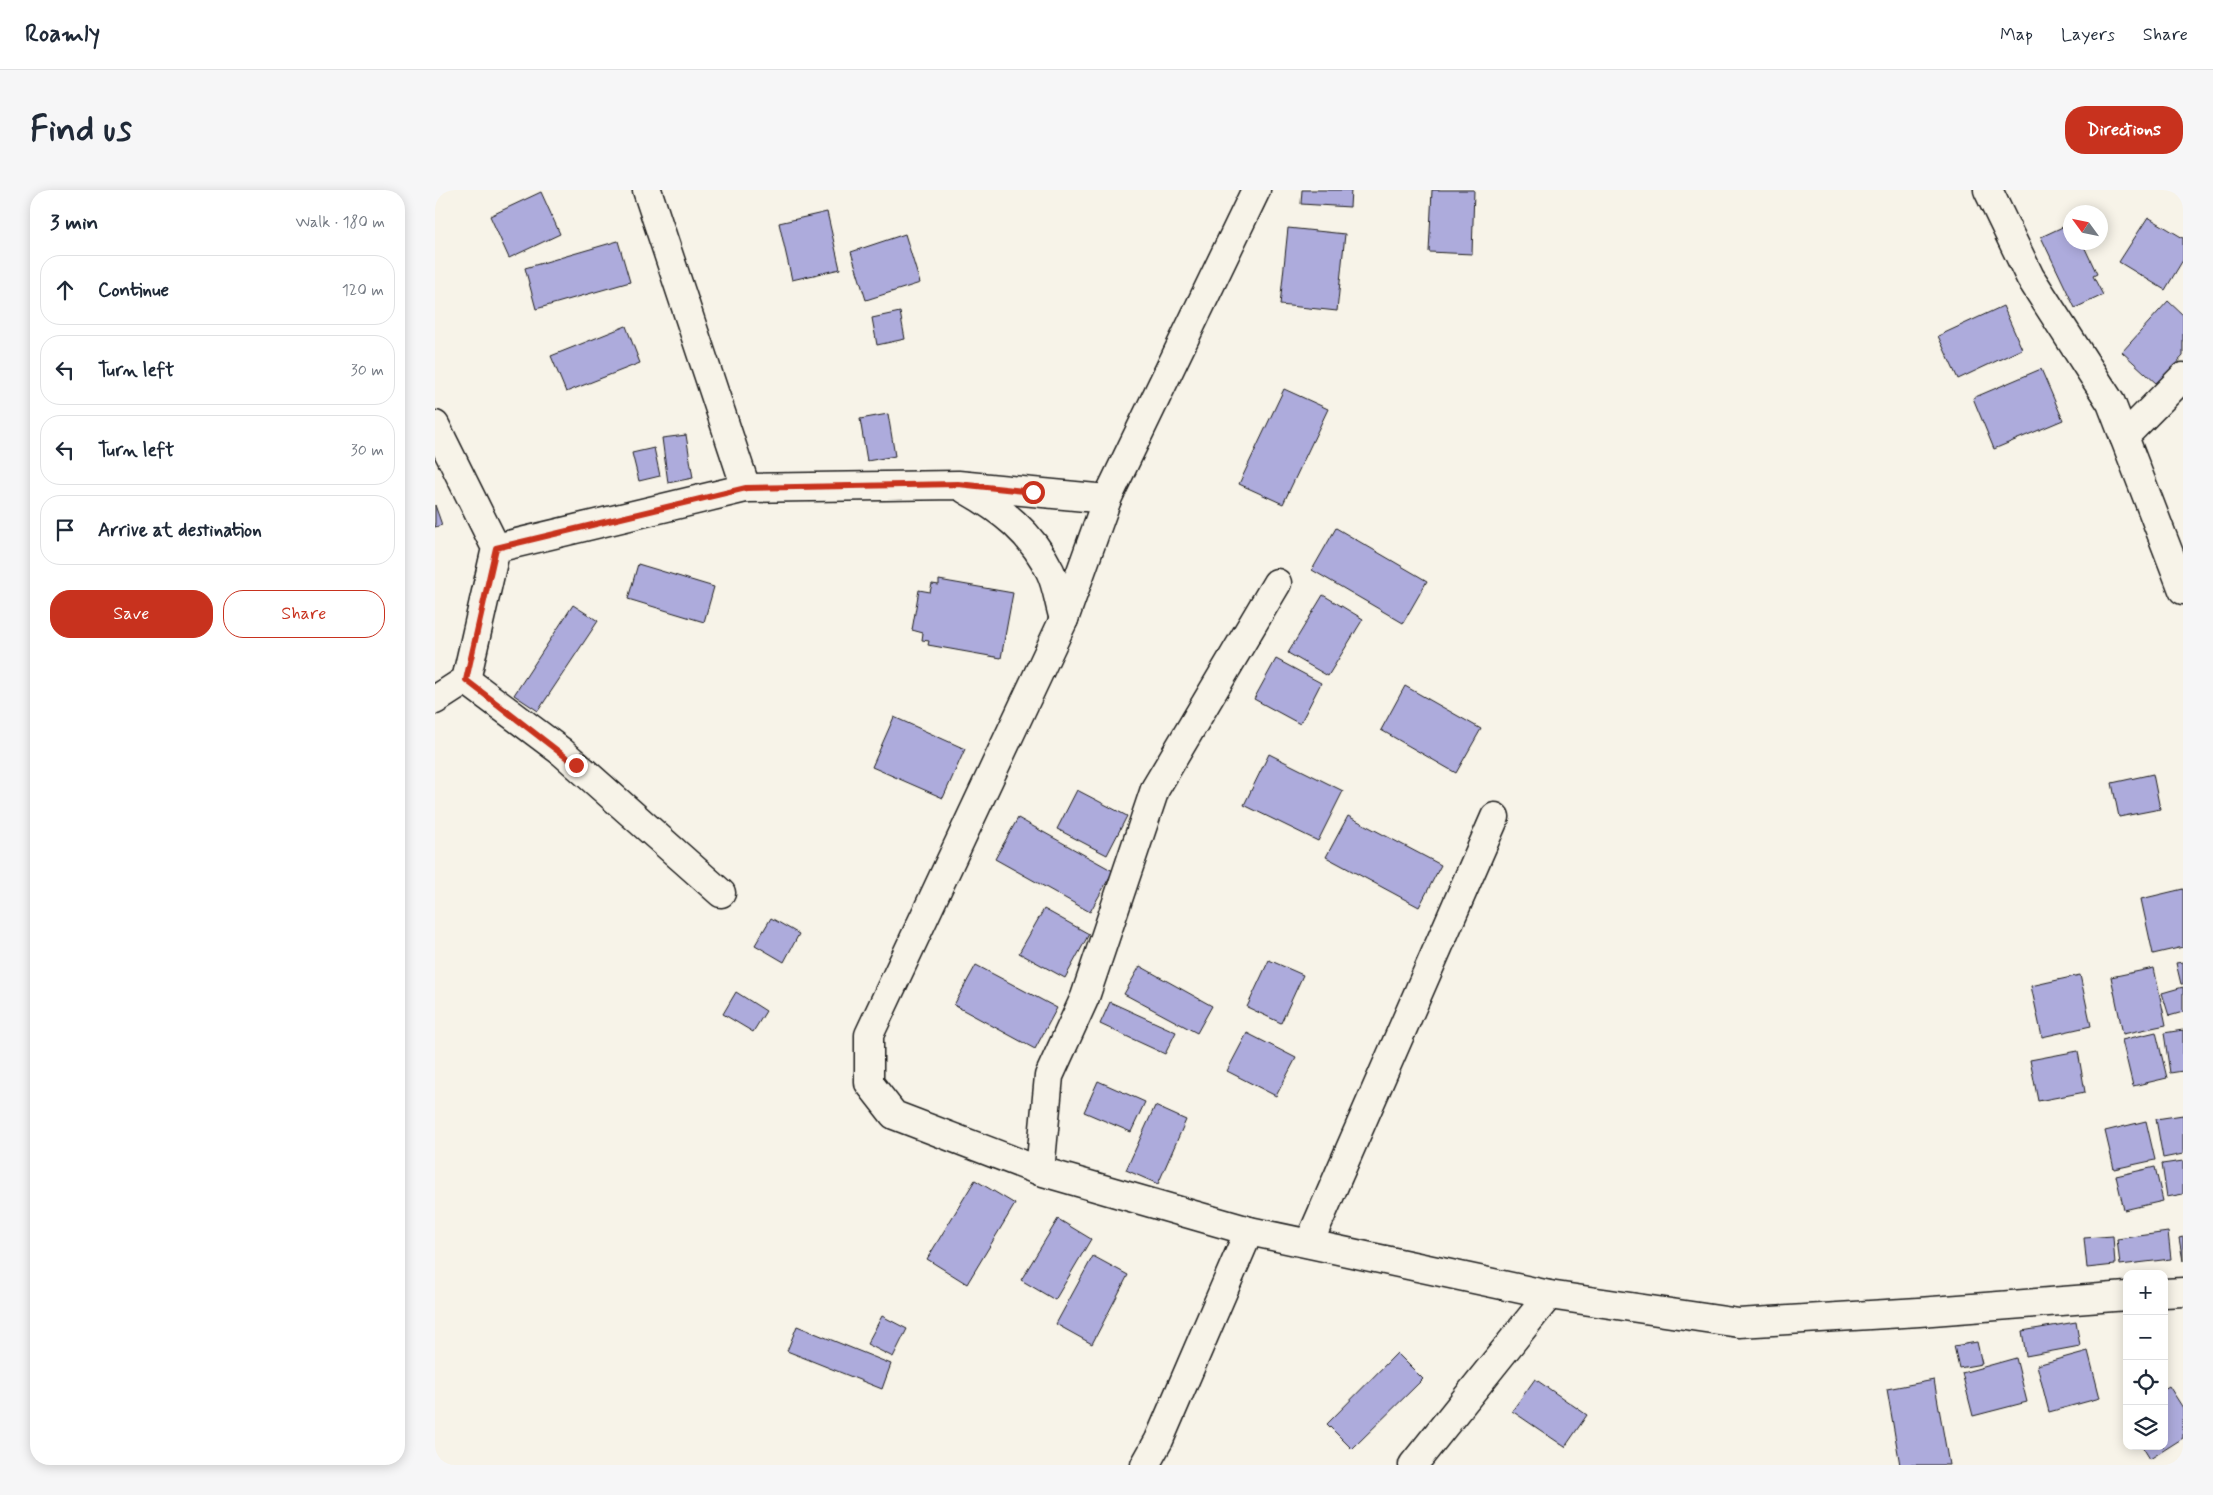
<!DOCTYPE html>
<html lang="en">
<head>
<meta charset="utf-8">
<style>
	body { margin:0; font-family:Mynerve,sans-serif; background:#f6f6f7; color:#1f2937 }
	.controls { position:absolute; right:15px; bottom:15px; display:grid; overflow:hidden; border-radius:10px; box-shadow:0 2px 12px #0003 }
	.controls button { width:45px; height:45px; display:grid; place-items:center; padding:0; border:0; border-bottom:1px solid #e0e1e3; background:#fff; color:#1f2937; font:25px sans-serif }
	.compass { position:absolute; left:1628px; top:15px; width:45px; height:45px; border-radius:50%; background:#fff; box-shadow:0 2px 12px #0003; rotate:303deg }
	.stop { position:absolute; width:15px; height:15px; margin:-11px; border:4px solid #c8321e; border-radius:50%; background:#fff }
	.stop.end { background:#c8321e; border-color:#fff; box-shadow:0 1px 5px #0008 }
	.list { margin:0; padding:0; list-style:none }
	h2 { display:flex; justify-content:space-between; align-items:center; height:65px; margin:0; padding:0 20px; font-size:21px }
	h2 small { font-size:16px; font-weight:400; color:#747a83 }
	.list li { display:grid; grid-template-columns:32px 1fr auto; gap:15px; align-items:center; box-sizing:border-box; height:70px; margin:0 10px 10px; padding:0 10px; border:1px solid #e0e1e3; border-radius:20px }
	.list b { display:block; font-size:19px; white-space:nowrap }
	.list em { font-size:16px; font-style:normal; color:#747a83 }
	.actions { display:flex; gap:10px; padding:15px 20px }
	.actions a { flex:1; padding:11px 0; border:1px solid #c8321e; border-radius:20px; text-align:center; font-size:18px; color:#c8321e }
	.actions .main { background:#c8321e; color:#fff }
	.icon { flex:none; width:28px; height:28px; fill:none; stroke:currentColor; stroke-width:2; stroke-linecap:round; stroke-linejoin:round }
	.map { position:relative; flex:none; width:1748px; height:1275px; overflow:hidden; border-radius:20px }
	header { display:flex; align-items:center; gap:30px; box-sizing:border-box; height:70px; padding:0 25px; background:#fff; border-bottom:1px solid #e0e1e3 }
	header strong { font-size:24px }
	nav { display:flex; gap:28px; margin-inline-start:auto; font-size:18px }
	.intro { display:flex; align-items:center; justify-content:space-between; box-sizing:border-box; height:120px; padding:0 30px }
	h1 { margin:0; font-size:35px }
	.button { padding:12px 22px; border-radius:20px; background:#c8321e; color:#fff; font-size:18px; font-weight:700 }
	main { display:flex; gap:30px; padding:0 30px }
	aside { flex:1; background:#fff; border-radius:20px; box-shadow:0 2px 12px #0003 }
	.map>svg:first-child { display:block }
	.building { fill:#adabdc; stroke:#1c1c1c }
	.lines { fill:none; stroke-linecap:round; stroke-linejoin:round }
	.street-casing { stroke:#1c1c1c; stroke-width:31 }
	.street { stroke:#f7f3e8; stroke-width:28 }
	.route { stroke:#c8321e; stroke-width:6 }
</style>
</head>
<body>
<header>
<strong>Roamly</strong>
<nav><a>Map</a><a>Layers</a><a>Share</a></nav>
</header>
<div class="intro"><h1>Find us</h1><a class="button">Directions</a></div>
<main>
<aside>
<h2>3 min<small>Walk · 180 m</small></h2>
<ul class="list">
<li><svg class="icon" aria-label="ahead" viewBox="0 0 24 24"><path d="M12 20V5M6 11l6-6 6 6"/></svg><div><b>Continue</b></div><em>120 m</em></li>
<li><svg class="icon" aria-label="left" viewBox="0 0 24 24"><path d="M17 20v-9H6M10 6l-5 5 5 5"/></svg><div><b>Turn left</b></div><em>30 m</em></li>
<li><svg class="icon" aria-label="left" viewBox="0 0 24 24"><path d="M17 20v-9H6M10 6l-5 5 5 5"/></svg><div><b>Turn left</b></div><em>30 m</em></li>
<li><svg class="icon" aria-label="arrive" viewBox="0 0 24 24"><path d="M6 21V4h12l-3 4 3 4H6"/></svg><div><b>Arrive at destination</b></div></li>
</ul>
<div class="actions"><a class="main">Save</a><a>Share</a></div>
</aside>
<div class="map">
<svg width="1748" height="1275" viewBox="0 0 1748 1275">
	<rect width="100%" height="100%" fill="#f7f3e8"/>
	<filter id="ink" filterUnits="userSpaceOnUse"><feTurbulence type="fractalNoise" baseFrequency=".02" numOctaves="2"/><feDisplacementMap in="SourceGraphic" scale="10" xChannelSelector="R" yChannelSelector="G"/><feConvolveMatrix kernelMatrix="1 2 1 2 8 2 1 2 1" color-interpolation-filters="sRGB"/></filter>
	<g filter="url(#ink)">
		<g class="building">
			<path d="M867 0H916L915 17 866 14Z"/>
			<path d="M997 0H1039L1037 64 994 62Z"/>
			<path d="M106 2 125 44 74 68 55 26Z"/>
			<path d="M392 22 405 79 357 90 344 33Z"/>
			<path d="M1713 27 1748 48V70L1730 100 1684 72Z"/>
			<path d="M1634 34 1636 52H1647L1662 84 1658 86 1668 105 1640 118 1606 47Z"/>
			<path d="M853 38 910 44 902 121 845 115Z"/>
			<path d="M470 44 485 93 431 110 416 62Z"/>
			<path d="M183 51 195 92 101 119 90 78Z"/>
			<path d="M1733 111 1748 125V166L1722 194 1687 162Z"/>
			<path d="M1568 116 1587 159 1523 189 1503 146Z"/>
			<path d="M465 122 470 149 442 155 437 128Z"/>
			<path d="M191 136 205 173 131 202 116 166Z"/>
			<path d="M1606 179 1628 230 1559 259 1538 208Z"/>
			<path d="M849 199 893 219 848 314 804 294Z"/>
			<path d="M453 224 460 266 432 271 425 229Z"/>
			<path d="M251 245 258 288 233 293 227 248Z"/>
			<path d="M219 258 225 286 204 291 197 263Z"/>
			<path d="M0 315 7 335 0 337Z"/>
			<path d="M901 338 992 391 968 433 877 380Z"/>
			<path d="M203 374 279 397 269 432 193 409Z"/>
			<path d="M504 390 578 403 566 468 493 455 494 451 487 450 488 443 477 440 484 400 495 402 497 394 504 395Z"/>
			<path d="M888 405 928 429 893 486 853 463Z"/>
			<path d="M138 415 163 431 103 521 79 505Z"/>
			<path d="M841 469 886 493 865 534 819 509Z"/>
			<path d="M970 496 1046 539 1021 583 946 540Z"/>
			<path d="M459 527 530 559 508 608 437 577Z"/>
			<path d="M834 564 908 601 883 651 809 615Z"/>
			<path d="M1718 584 1725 619 1684 627 1677 593Z"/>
			<path d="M642 600 692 626 672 665 622 639Z"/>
			<path d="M913 626 1006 675 984 717 891 667Z"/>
			<path d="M583 628 678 681 655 722 560 669Z"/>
			<path d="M1748 699V757L1718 764 1706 709Z"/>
			<path d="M609 719 654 744 630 788 584 763Z"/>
			<path d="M336 728 364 744 349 772 320 755Z"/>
			<path d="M834 770 868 785 846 833 812 817Z"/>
			<path d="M1748 772V794H1746L1741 773Z"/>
			<path d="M541 775 622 818 600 859 519 815Z"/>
			<path d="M705 776 777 816 762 843 689 804Z"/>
			<path d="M1719 778 1731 835 1688 844 1676 787Z"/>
			<path d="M1645 785 1656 836 1607 847 1596 796Z"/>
			<path d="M1748 797V822L1734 826 1727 803Z"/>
			<path d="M301 802 331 821 318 842 288 824Z"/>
			<path d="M675 812 741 842 730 864 665 834Z"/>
			<path d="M1748 840V881L1735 883 1729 843Z"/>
			<path d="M1721 842 1732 888 1698 896 1687 850Z"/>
			<path d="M812 843 861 868 841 906 792 881Z"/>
			<path d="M1643 861 1650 902 1603 911 1595 870Z"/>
			<path d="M663 891 710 912 696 942 649 922Z"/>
			<path d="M720 916 751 930 723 994 691 980Z"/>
			<path d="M1748 925V964L1728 968 1721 929Z"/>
			<path d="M1711 931 1720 970 1679 979 1670 941Z"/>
			<path d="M1748 971V1004L1732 1007 1727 974Z"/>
			<path d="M1720 977 1728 1011 1689 1020 1681 986Z"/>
			<path d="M540 990 580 1014 532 1094 492 1069Z"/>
			<path d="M623 1029 656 1049 620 1110 586 1090Z"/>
			<path d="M1733 1042 1736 1069 1685 1075 1682 1049Z"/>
			<path d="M1678 1046 1680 1075 1652 1078 1649 1048Z"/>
			<path d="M1748 1047V1071L1744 1048Z"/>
			<path d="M658 1066 693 1085 657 1154 621 1134Z"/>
			<path d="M447 1126 472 1139 458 1167 432 1154Z"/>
			<path d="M1641 1132 1645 1156 1591 1166 1587 1141Z"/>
			<path d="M362 1136 456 1174 447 1199 352 1161Z"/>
			<path d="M1542 1152 1547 1174 1524 1178 1519 1156Z"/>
			<path d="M1653 1161 1665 1208 1614 1222 1602 1175Z"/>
			<path d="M962 1163 988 1189 917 1259 892 1234Z"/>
			<path d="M1581 1168 1592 1212 1538 1226 1527 1183Z"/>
			<path d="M1100 1189 1152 1225 1130 1257 1077 1221Z"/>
			<path d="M1499 1190 1514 1275H1465L1452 1199Z"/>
			<path d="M1734 1196 1748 1218V1248L1715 1269 1707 1256H1729V1199Z"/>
		</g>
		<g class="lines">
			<defs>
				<g id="street">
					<path d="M212 0 311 298"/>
					<path d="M821 0 672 309 629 429 434 845V893L459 925 605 981 814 1041 1114 1105 1304 1133 1484 1122 1692 1106"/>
					<path d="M1553 0 1595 87 1676 213 1748 400"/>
					<path d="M0 235 61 358 31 490 0 510"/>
					<path d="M1689 247 1748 187"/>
					<path d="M530 299C567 320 596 342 615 381 622 395 624 414 629 429"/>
					<path d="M61 358 311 298 523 295 672 309"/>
					<path d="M31 490 127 562 286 703"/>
					<path d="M605 981 614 886 650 807 720 599 842 393"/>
					<path d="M874 1053 1060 627"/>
					<path d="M1729 1103 1748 1102"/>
					<path d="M710 1275 724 1250 814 1041"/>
					<path d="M978 1275 1114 1105"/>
				</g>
			</defs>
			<use href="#street" class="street-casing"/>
			<use href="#street" class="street"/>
		</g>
	</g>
	<g class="lines" filter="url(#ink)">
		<path class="route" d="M141 575 31 490 61 358 311 298 523 294 598 302"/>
	</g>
</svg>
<div class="controls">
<button>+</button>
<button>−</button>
<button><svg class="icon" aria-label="locate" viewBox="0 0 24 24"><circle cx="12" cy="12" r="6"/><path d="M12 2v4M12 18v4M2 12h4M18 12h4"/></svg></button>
<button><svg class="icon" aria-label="layers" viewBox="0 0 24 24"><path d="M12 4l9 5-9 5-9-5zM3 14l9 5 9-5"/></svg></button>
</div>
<svg class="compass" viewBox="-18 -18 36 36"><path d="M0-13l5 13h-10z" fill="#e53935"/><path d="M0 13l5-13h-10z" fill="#747a83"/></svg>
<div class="stop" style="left:598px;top:302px"></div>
<div class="stop end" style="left:141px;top:575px"></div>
</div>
</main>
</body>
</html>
